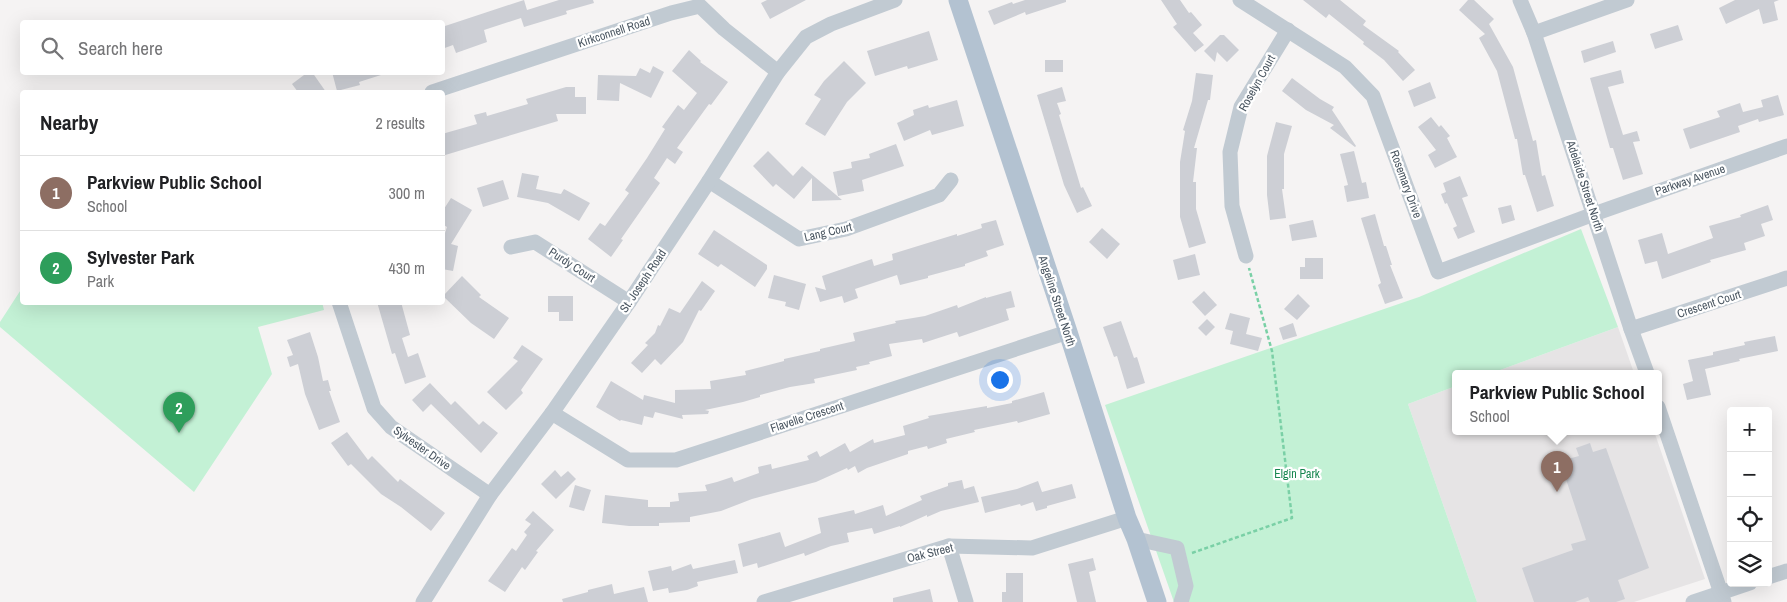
<!DOCTYPE html>
<html lang="en">
<head>
<meta charset="utf-8">
<style>
	body { margin:0; font-family:"Archivo Narrow",sans-serif; background:#f2f2f2; color:#202124 }
	.controls { position:absolute; right:15px; bottom:15px; display:grid; overflow:hidden; border-radius:5px; box-shadow:0 5px 20px #0002 }
	.controls button { width:45px; height:45px; display:grid; place-items:center; padding:0; border:0; border-bottom:1px solid #e0e0e0; background:#fff; color:#202124; font:25px sans-serif }
	.you { position:absolute; left:999px; top:379px; width:18px; height:18px; margin:-12px; border:4px solid #fff; border-radius:50%; background:#1a73e8; box-shadow:0 0 0 8px #1a73e833 }
	.badge { display:grid; place-items:center; width:32px; height:32px; border-radius:50%; background:#db2777; color:#fff; font-size:16px; font-weight:700 }
	.pin { position:absolute; translate:-50% -41px; filter:drop-shadow(0 1px 2px #0008) }
	.pin::after { content:''; position:absolute; top:26px; width:18px; height:15px; background:inherit; clip-path:polygon(0 0,100% 0,50% 100%) }
	.popup { position:absolute; left:1452px; top:370px; width:210px; height:65px; box-sizing:border-box; display:grid; place-content:center; border-radius:5px; background:#fff; filter:drop-shadow(0 1px 4px #0005); font-size:16px; white-space:nowrap; color:#757577 }
	.popup b { font-size:19px; color:#202124 }
	.popup::after { content:''; position:absolute; left:50%; top:100%; margin-left:-10px; border:10px solid transparent; border-top-color:#fff }
	.list { margin:0; padding:0; list-style:none }
	h2 { display:flex; justify-content:space-between; align-items:center; height:65px; margin:0; padding:0 20px; font-size:21px }
	h2 small { font-size:16px; font-weight:400; color:#757577 }
	.list li { display:grid; grid-template-columns:32px 1fr auto; gap:15px; align-items:center; box-sizing:border-box; height:75px; padding:0 20px; border-top:1px solid #e0e0e0 }
	.list b { display:block; font-size:19px; white-space:nowrap }
	.list p { margin:0; font-size:16px; white-space:nowrap; color:#757577 }
	.list em { font-size:16px; font-style:normal; color:#757577 }
	.icon { flex:none; width:28px; height:28px; fill:none; stroke:currentColor; stroke-width:2; stroke-linecap:round; stroke-linejoin:round }
	.map { position:relative; flex:none; width:1787px; height:602px; overflow:hidden }
	.search { position:absolute; background:#fff; box-shadow:0 5px 20px #0002; left:20px; top:20px; width:425px; height:55px; display:flex; align-items:center; gap:12px; box-sizing:border-box; padding:0 18px; border-radius:5px; color:#757577; font-size:19px }
	.panel { position:absolute; background:#fff; box-shadow:0 5px 20px #0002; left:20px; top:90px; width:425px; height:215px; border-radius:5px }
	.map>svg:first-child { display:block }
	.education { fill:#e6e4e5 }
	.green { fill:#c3f1d5 }
	.building { fill:#cdcfd5 }
	.lines { fill:none; stroke-linecap:round; stroke-linejoin:round }
	.path { stroke:#7ad0a6; stroke-width:2.5; stroke-dasharray:4 2.5; stroke-linecap:butt }
	.minor { stroke:#c1cad2; stroke-width:15 }
	.major { stroke:#b3c2d1; stroke-width:19 }
	.labels { text-anchor:middle; stroke-width:4.5; stroke-linejoin:round; paint-order:stroke }
	.street-label { font-size:12px; fill:#4a5661; stroke:#fff }
	.park-label { font-size:12px; fill:#17864f; stroke:#fff }
</style>
</head>
<body>
<div class="map">
<svg width="1787" height="602" viewBox="0 0 1787 602">
	<rect width="100%" height="100%" fill="#f5f3f3"/>
	<g class="education">
		<path d="M1618 327 1634 373H1492Z"/>
		<path d="M1456 386V431H1654L1705 579 1634 602H1477L1408 404Z"/>
	</g>
	<g class="green">
		<path d="M1581 229 1618 327 1492 373H1456V386L1408 404 1477 602H1174L1105 405 1419 297Z"/>
		<path d="M22 288V302H322L324 310 258 327 272 374 194 492 0 327V322Z"/>
	</g>
	<g class="building">
		<path d="M524 0 527 10 559 0H593L594 3 566 11 567 14 524 27 521 18 484 30 487 42 456 53 453 45 442 49V27Z"/>
		<path d="M767 0H806L770 19 761 3Z"/>
		<path d="M1025 0H1066V2L1026 15 1025 12 994 25 988 11 1012 2 1013 4Z"/>
		<path d="M1161 0H1180L1189 13 1191 12 1202 25 1193 33 1204 45 1195 52 1173 27 1177 24Z"/>
		<path d="M1303 0H1340L1366 21 1363 25 1399 51 1398 52 1415 70 1403 81 1384 60 1363 44 1364 42 1329 14 1326 18Z"/>
		<path d="M1468 0H1474L1494 19 1489 24 1513 67 1533 141 1536 140 1542 176 1545 175 1554 206 1537 212 1525 175H1523L1517 139H1515L1497 71 1479 38 1485 34 1459 10Z"/>
		<path d="M1735 0H1779L1774 2 1778 20 1763 24 1759 9 1726 24 1719 8Z"/>
		<path d="M1678 25 1683 40 1655 49 1650 34Z"/>
		<path d="M929 31 938 60 908 69 907 66 875 76 867 51Z"/>
		<path d="M1220 35H1224L1239 50 1227 62 1217 52 1215 62 1204 51Z"/>
		<path d="M1613 41 1616 52 1584 63 1581 51Z"/>
		<path d="M689 50 701 61 700 62 728 82 711 105 709 104 677 148 683 152 675 164 667 158 654 178 660 183 621 239 623 240 611 257 588 239 600 223 605 226 629 193 625 190 647 158 665 129 662 127 678 105 684 110 697 93 672 71Z"/>
		<rect x="1045" y="60" width="18" height="12"/>
		<path d="M844 61 866 83 847 102 825 136 805 124 821 99 814 95 824 81Z"/>
		<path d="M653 66 664 72 651 98 620 83 619 101 597 100 598 75 636 76 640 68 650 73Z"/>
		<path d="M1621 70 1624 83 1608 87 1623 135 1637 131 1640 141 1633 142 1643 174 1623 180 1613 148H1610L1590 78Z"/>
		<path d="M308 72H312L326 92H298L292 84Z"/>
		<path d="M332 72H380L381 75 359 82 360 85 337 91Z"/>
		<path d="M1196 73 1213 75 1210 100H1208L1194 148H1197L1193 182H1196V209L1206 243 1189 248 1180 217V162L1185 131 1183 130 1192 101Z"/>
		<path d="M1292 78 1320 99 1334 107 1332 110 1356 146 1355 147 1330 128 1334 125 1306 110 1282 91Z"/>
		<path d="M1430 82 1436 98 1414 107 1408 91Z"/>
		<path d="M566 87H575V97H586V114H556L558 121 442 156V134L477 124 474 115 486 112 487 116 528 104 526 99Z"/>
		<path d="M1062 87 1066 101 1057 103 1061 114 1059 115 1081 188 1083 187 1092 206 1077 213 1064 185 1037 95Z"/>
		<path d="M1778 95 1784 115 1759 122 1758 119 1738 126 1740 132 1690 149 1683 129 1720 117 1717 111 1740 103 1743 112 1763 107 1761 100Z"/>
		<path d="M957 100 964 126 932 135 930 130 904 141 897 123 914 115 913 110 928 105 929 108Z"/>
		<path d="M1431 117 1439 127 1441 125 1450 136 1447 138 1457 157 1435 168 1428 155 1436 150 1418 127Z"/>
		<path d="M1276 122 1292 126 1284 154V189H1282L1286 218 1270 220 1267 195V156Z"/>
		<path d="M896 144 904 166 862 180 864 191 838 196 833 172 852 168 851 162 870 158 869 154Z"/>
		<path d="M768 151 793 176 802 166 842 200 812 201V178L794 199 776 184 773 187 753 166Z"/>
		<path d="M1354 151 1362 183 1366 182 1369 198 1347 202 1344 186 1348 185 1340 154Z"/>
		<path d="M522 173 539 176 536 189 561 194 564 189 590 203 579 221 548 203 517 197Z"/>
		<path d="M1460 176 1468 196 1462 198 1475 232 1458 239 1453 228 1457 226 1447 203 1445 204 1441 194 1446 192 1443 183Z"/>
		<path d="M503 180 509 199 483 207 477 188Z"/>
		<path d="M451 198 472 210 451 244 458 246 453 271 442 269V242L447 227 442 224V212Z"/>
		<path d="M1511 205 1515 220 1502 224 1498 208Z"/>
		<path d="M1768 205 1773 220 1761 224 1765 236 1744 243 1746 250 1710 260 1711 262 1662 279 1657 261 1645 264 1638 240 1662 233 1668 254 1713 238 1709 226 1741 217 1740 215Z"/>
		<path d="M1375 214 1384 246H1386L1392 265H1390L1403 298 1385 304 1378 285 1381 283 1361 218Z"/>
		<path d="M996 220 1004 245 986 251 988 256 965 264V266L928 276V278L900 285 897 275 855 289 858 298 844 303 842 296 820 302 815 287 826 290 822 276 872 259 874 266 893 260 892 254 957 234V236L982 228 981 224Z"/>
		<path d="M1313 220 1317 237 1292 241 1289 225Z"/>
		<path d="M1102 228 1120 244 1107 259 1089 242Z"/>
		<path d="M714 230 767 265V269L755 287 721 264 718 267 698 254Z"/>
		<path d="M1195 254 1200 275 1178 280 1173 260Z"/>
		<path d="M1305 258H1323V279H1300V267H1305Z"/>
		<path d="M774 275 806 284 799 310 785 306 786 302 768 298Z"/>
		<path d="M462 276 481 295 479 297 509 318 494 339 471 323 443 296Z"/>
		<path d="M702 281 715 291 701 311 699 310 683 342 661 365 655 359 642 373 631 363 648 345 645 343 655 333 658 325 660 326 669 308 680 313Z"/>
		<path d="M1011 291 1015 307 1006 309 1009 320 959 337 957 332 923 343 922 339 889 344 892 356 869 362 870 364 856 367 857 370 814 379 815 383 790 387 760 395V397L743 402 705 410 709 411 708 414 682 415 683 419 655 412 653 418 644 416 642 425 621 420 620 421 596 407 611 381 643 400 644 395 675 403V390L711 389 710 381 746 375 745 371 784 361V359L820 351V349L855 341 853 333 896 323 895 321 925 316 957 305 958 308 986 297V298Z"/>
		<path d="M1204 291 1217 305 1205 316 1192 302Z"/>
		<path d="M1298 294 1310 306 1297 320 1284 309Z"/>
		<path d="M548 296H573V321H559V312H548Z"/>
		<path d="M377 302H401L410 335 402 338 408 357 418 353 426 377 405 384 395 353 392 354Z"/>
		<path d="M1230 313 1250 318 1246 334 1262 338 1258 351 1230 344 1233 331 1225 329Z"/>
		<path d="M1207 319 1215 327 1206 336 1198 328Z"/>
		<path d="M1121 321 1134 358 1137 357 1145 383 1127 389 1117 356 1114 357 1103 327Z"/>
		<path d="M1293 323 1297 336 1283 340 1279 328Z"/>
		<path d="M310 332 318 357 323 381 328 380 331 391H329L340 422 319 430 305 394 298 364 290 367 287 357 293 355 287 340Z"/>
		<path d="M1775 336 1778 351 1739 359 1740 361 1705 369 1711 395 1687 400 1683 384 1693 381 1688 360 1713 355V352L1745 345 1744 342Z"/>
		<path d="M522 345 543 359 521 390 523 393 506 410 487 392 518 361 513 358Z"/>
		<path d="M430 383 451 405 455 401 479 425 483 421 498 433 481 453 431 404 423 412 412 400Z"/>
		<path d="M1044 392 1050 414 1018 423 1017 421 974 430 975 432 946 439 947 443 928 449 927 446 908 451V454L867 468 858 473 855 466 848 470 847 468 816 482 752 499 721 511 690 517V522L659 523V526H629L602 523 605 495 648 500V507H670V502L679 501 678 493 707 491 705 485 717 482 732 477 734 482 759 473 758 467 771 464 772 469 809 460 807 456 817 451 820 457 845 443 850 452 873 439 874 443 905 435 903 426 929 418 928 416 987 406V408L1012 403V401Z"/>
		<path d="M347 432 368 460 372 456 398 482 400 479 445 513 431 531 401 507 381 494 351 464 348 466 331 443Z"/>
		<path d="M1590 443 1593 452 1606 448 1649 568 1618 580 1625 599 1616 602H1590L1588 597 1575 602H1534L1522 568 1573 550 1571 544 1586 540 1560 461 1579 456 1576 448Z"/>
		<path d="M555 470 561 477 568 471 576 479 556 499 541 484Z"/>
		<path d="M962 480 964 489 974 486 979 502 941 511 927 517V515L900 527V526L874 534 872 528 847 533 849 542 831 546 805 556 804 553 758 568 757 563 743 567 738 544 780 532 785 547 821 533 818 518 854 510 855 514 883 505 886 516 922 500 920 496 948 486V483Z"/>
		<path d="M1038 481 1042 492 1072 484 1076 498 1047 506V508L1036 511 1033 502 1021 506 1020 504 985 513 981 497 1017 489Z"/>
		<path d="M575 485 591 490 584 511 569 507Z"/>
		<path d="M533 511 554 530 536 551 538 552 525 570 522 567 505 592 488 581 512 548 516 551 527 535 524 532 531 524 525 520Z"/>
		<path d="M1093 558 1096 570 1089 572 1096 602H1077L1068 564Z"/>
		<path d="M735 560 738 573 697 582 698 586 687 590 669 593 668 588 653 591 648 571 671 566 672 571 691 564 693 569Z"/>
		<path d="M1006 573H1023V602H1002V592H1006Z"/>
		<path d="M612 584 614 594 644 587 648 602H563L562 599 588 592V590Z"/>
		<path d="M930 589 933 602H893V598Z"/>
	</g>
	<g class="lines">
		<path class="path" d="M1192 553 1292 518 1272 351 1249 268"/>
		<g class="minor">
			<path d="M1240 0 1345 67 1373 96 1438 272 1594 214 1787 146"/>
			<path d="M1520 0 1534 33 1631 329 1647 373"/>
			<path d="M1534 33 1627 0"/>
			<path d="M432 92 671 13 700 6 724 29 778 72"/>
			<path d="M709 181 799 239 846 229 939 195 951 180"/>
			<path d="M511 247 535 242 629 302"/>
			<path d="M1246 256 1232 206 1230 152 1241 107 1288 30"/>
			<path d="M339 302 374 408 391 427 490 495"/>
			<path d="M1631 329 1787 278"/>
			<path d="M1658 407 1724 602"/>
			<path d="M552 413 628 460H676L1068 332"/>
			<path d="M1136 539 1177 548 1186 586 1181 602"/>
			<path d="M949 546 966 602"/>
			<path d="M1768 577 1787 571"/>
			<path d="M423 602 490 495 552 413 629 302 709 181 778 72 806 37 831 24 895 0"/>
			<path d="M764 602 949 546 1032 548 1127 518"/>
			<path d="M1693 602 1750 583"/>
		</g>
		<path class="major" d="M958 0 1068 332 1127 518 1136 539 1157 602"/>
	</g>
	<g class="labels">
		<g class="street-label">
			<text transform="translate(614 32) rotate(-18)" y="4">Kirkconnell Road</text>
			<text transform="translate(1257 83) rotate(-61)" y="4">Roselyn Court</text>
			<text transform="translate(1690 180) rotate(-19)" y="4">Parkway Avenue</text>
			<text transform="translate(1406 184) rotate(70)" y="4">Rosemary Drive</text>
			<text transform="translate(1585 186) rotate(72)" y="4">Adelaide Street North</text>
			<text transform="translate(828 232) rotate(-13)" y="4">Lang Court</text>
			<text transform="translate(572 265) rotate(33)" y="4">Purdy Court</text>
			<text transform="translate(643 281) rotate(-56)" y="4">St. Joseph Road</text>
			<text transform="translate(1057 301) rotate(72)" y="4">Angeline Street North</text>
			<text transform="translate(1709 304) rotate(-18)" y="4">Crescent Court</text>
			<text transform="translate(807 417) rotate(-18)" y="4">Flavelle Crescent</text>
			<text transform="translate(422 448) rotate(35)" y="4">Sylvester Drive</text>
			<text transform="translate(930 553) rotate(-14)" y="4">Oak Street</text>
		</g>
		<g class="park-label">
			<text x="1297" y="478">Elgin Park</text>
		</g>
	</g>
</svg>
<div class="controls">
<button>+</button>
<button>−</button>
<button><svg class="icon" aria-label="locate" viewBox="0 0 24 24"><circle cx="12" cy="12" r="6"/><path d="M12 2v4M12 18v4M2 12h4M18 12h4"/></svg></button>
<button><svg class="icon" aria-label="layers" viewBox="0 0 24 24"><path d="M12 4l9 5-9 5-9-5zM3 14l9 5 9-5"/></svg></button>
</div>
<div class="you"></div>
<div class="pin badge" style="left:1557px;top:492px;background:#8d6e63">1</div>
<div class="popup"><b>Parkview Public School</b>School</div>
<div class="pin badge" style="left:179px;top:433px;background:#2e9e5b">2</div>
<div class="search"><svg class="icon" aria-label="search" viewBox="0 0 24 24"><circle cx="10" cy="10" r="6"/><path d="M15 15l6 6"/></svg>Search here</div>
<section class="panel">
<h2>Nearby<small>2 results</small></h2>
<ul class="list">
<li><span class="badge" style="background:#8d6e63">1</span><div><b>Parkview Public School</b><p>School</p></div><em>300 m</em></li>
<li><span class="badge" style="background:#2e9e5b">2</span><div><b>Sylvester Park</b><p>Park</p></div><em>430 m</em></li>
</ul>
</section>
</div>
</body>
</html>
